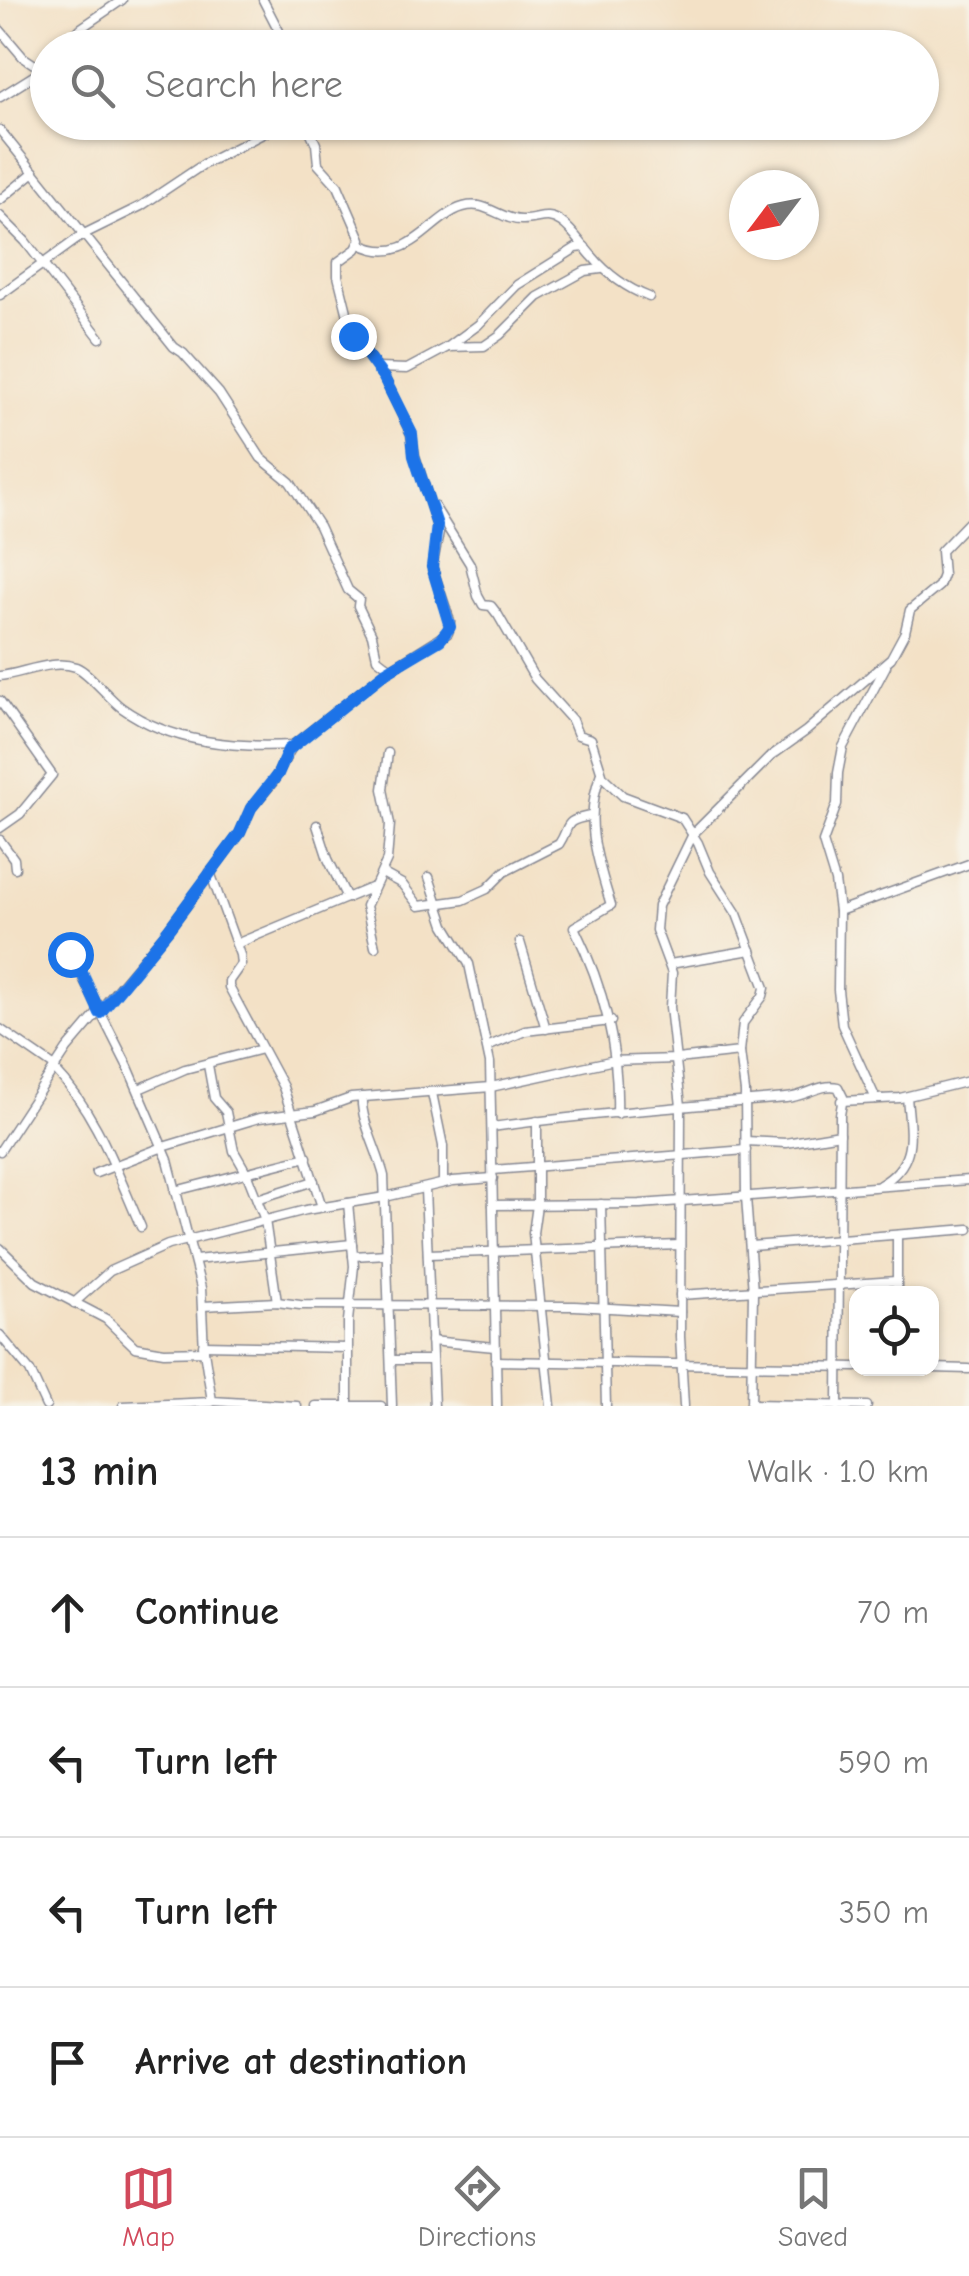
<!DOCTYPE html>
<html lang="en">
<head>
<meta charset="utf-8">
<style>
	body { margin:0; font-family:"Comic Neue",sans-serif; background:#f6f6f6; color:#222 }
	.controls { position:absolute; right:30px; bottom:30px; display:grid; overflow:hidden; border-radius:20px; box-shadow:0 2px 8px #0004 }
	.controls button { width:90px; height:90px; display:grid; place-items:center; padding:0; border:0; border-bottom:2px solid #e0e0e0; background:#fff; color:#222; font:50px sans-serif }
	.compass { position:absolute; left:729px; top:170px; width:90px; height:90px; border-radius:50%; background:#fff; box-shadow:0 2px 8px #0004; rotate:238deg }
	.stop { position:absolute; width:30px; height:30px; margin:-22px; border:8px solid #1a73e8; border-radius:50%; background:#fff }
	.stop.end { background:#1a73e8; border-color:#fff; box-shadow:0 2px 10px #0008 }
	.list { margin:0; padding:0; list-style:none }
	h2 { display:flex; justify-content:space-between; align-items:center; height:130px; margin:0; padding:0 40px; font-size:42px }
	h2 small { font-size:32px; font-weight:400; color:#767676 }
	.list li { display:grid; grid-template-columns:65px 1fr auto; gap:30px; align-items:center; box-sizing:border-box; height:150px; padding:0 40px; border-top:2px solid #e0e0e0 }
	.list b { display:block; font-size:38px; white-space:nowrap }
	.list em { font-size:32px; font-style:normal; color:#767676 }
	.icon { flex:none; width:55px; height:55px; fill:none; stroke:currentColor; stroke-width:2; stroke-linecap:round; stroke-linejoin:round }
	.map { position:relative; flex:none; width:969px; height:1406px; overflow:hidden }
	.search { position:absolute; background:#fff; box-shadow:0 2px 8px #0004; left:30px; right:30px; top:30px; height:110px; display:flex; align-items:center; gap:25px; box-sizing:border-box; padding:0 35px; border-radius:55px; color:#767676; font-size:38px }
	.sheet { height:730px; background:#fff }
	nav { display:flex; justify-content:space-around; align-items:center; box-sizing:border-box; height:140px; border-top:2px solid #e0e0e0; background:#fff; font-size:28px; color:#767676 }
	nav a { display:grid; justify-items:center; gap:5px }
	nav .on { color:#d1495b }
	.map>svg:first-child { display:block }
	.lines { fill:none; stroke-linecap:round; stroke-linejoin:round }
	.minor-casing { stroke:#878892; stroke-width:11 }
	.minor { stroke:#fff; stroke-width:8 }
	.route { stroke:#1a73e8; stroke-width:12 }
</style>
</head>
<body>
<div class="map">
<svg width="969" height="1406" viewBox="0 0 969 1406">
	<rect width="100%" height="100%" fill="#f7f3e8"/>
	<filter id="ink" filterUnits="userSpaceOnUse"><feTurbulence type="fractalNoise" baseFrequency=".01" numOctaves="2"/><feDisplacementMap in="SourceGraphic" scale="20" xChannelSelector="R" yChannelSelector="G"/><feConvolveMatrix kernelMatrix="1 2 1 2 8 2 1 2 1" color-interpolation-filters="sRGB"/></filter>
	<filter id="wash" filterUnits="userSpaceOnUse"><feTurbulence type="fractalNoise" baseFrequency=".0048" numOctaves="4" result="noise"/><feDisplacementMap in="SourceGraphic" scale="40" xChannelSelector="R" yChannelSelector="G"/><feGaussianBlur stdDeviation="2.25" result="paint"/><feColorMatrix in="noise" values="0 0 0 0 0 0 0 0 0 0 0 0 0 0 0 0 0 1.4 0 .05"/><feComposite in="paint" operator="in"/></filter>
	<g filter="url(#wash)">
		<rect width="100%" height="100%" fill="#f3e1c6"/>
	</g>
	<g filter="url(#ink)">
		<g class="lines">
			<defs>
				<g id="minor">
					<path d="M263 0 279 31 283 48"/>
					<path d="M0 30 23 57 44 71"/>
					<path d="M62 48 81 28 122 0"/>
					<path d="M0 97 48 67"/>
					<path d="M0 130 174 347 183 353 219 393 261 458 290 482 319 526 348 590 359 599 358 606 372 635 377 658 391 669"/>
					<path d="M0 200 34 172"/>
					<path d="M0 216 25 241 100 338"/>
					<path d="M360 244C416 272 436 199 479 206 494 209 508 221 523 220 538 220 547 212 561 222 573 230 582 245 592 256 608 275 626 288 649 297"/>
					<path d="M0 295 84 234 141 206 204 164 286 122"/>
					<path d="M448 347 484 346 500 335 538 297 585 271 601 269"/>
					<path d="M378 368 407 369 448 347 478 325 517 285 576 248 585 247"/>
					<path d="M434 506 470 564 478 596 483 605 491 606 498 615 535 679 572 720 578 735 591 739 603 777 623 796 682 818 698 843 710 872 737 914 765 988 763 996 743 1023 740 1052 745 1092 746 1197 753 1292 751 1406"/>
					<path d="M0 676C24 673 52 659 76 667 89 672 108 698 122 708 171 743 234 748 293 745L386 672 448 633 450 621 432 567 439 533 415 456 411 434 384 377 353 336 338 276V262L356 249 361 239 338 186 318 164 316 144 306 122"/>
					<path d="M0 701 52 775 20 814 0 828"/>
					<path d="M601 773C583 819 597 859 611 905L574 927C604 988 619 1046 617 1114"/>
					<path d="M317 825 328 859 347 898"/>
					<path d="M0 840 14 859 15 868"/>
					<path d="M210 872 240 955 241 964 229 981V987L283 1087 322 1207"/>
					<path d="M382 873 402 884 419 906 463 900 487 889 504 872 559 844C571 826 562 821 590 816"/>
					<path d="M429 877 445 925 469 964 490 1063 497 1406"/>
					<path d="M839 911 969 864"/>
					<path d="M520 942 546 1029"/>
					<path d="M236 944 373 887"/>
					<path d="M375 947 366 906 387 860 390 824 383 789 388 753"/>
					<path d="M71 954 128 1067 168 1160 201 1288 204 1351"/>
					<path d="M670 964 751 950"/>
					<path d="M0 1029 55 1067"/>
					<path d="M487 1047 525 1031 611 1021"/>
					<path d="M208 1065 214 1098 226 1112 234 1151 246 1172 265 1220 277 1302"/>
					<path d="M54 1069C97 1113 116 1171 141 1227"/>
					<path d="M139 1089 185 1069 262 1049"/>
					<path d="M432 1093 443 1146V1183"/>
					<path d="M362 1097C360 1119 378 1151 384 1176L392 1406"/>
					<path d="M876 1099 842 1025 838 990 839 911 835 881 823 842 837 804 838 773 843 747 886 666"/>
					<path d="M841 1101 900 1098 969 1081"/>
					<path d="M537 1121V1205L533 1233 551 1406"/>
					<path d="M492 1127C590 1114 688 1106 786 1098 805 1097 820 1083 838 1087L843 1097 840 1115 838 1406"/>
					<path d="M746 1141 786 1143 840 1134"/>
					<path d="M0 1151 67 1049 168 930 240 833 251 808 273 782 293 745"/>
					<path d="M493 1170 746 1150"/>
					<path d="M96 1173 163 1147 259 1118 315 1111 351 1098 491 1087 610 1061 677 1059 740 1052"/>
					<path d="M880 1185C918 1163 910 1135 907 1097"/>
					<path d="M425 1189 434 1406"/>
					<path d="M175 1191 307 1157"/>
					<path d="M257 1199 314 1181"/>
					<path d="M348 1203 354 1266 348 1321V1406"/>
					<path d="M601 1204 606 1406"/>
					<path d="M493 1205 640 1204 969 1180"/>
					<path d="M897 1235V1294"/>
					<path d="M751 1246 969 1229"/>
					<path d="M0 1248 35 1282 106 1319 135 1347 164 1352 204 1351 212 1401 297 1406"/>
					<path d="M428 1254 680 1245"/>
					<path d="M353 1256 387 1254"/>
					<path d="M195 1260 352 1244"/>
					<path d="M680 1295 896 1281"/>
					<path d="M74 1303 110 1271 168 1245 306 1210 385 1197 453 1181 493 1178"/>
					<path d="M203 1306 277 1302 300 1305 575 1306 680 1312"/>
					<path d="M0 1335 30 1371 46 1406"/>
					<path d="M431 1341 495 1347"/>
					<path d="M203 1345 347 1348"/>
					<path d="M391 1360H432"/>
					<path d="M495 1361 856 1367"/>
					<path d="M932 1368 969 1369"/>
					<path d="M751 1404 867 1406"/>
					<path d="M123 1406 212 1402"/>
					<path d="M316 1406H381"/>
					<path d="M684 1406 680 1337 681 1106 670 1007 672 973 656 930 658 906 693 834 771 756 806 731 891 658 905 632 910 610 939 586 943 575 941 551 969 522"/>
				</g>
			</defs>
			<use href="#minor" class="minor-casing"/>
			<use href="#minor" class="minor"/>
		</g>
	</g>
	<g class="lines" filter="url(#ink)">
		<path class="route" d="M70 954 78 964 100 1013 168 930 240 833 251 808 278 774 288 750 386 672 440 640 450 627 432 567 437 525 414 456 412 434 384 378 353 336"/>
	</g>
</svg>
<div class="controls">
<button><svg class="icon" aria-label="locate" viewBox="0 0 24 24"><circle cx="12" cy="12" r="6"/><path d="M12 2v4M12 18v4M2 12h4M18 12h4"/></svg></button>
</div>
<svg class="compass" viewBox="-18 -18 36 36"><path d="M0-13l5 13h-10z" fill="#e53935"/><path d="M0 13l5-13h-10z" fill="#767676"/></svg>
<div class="stop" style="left:70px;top:954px"></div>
<div class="stop end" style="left:353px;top:336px"></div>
<div class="search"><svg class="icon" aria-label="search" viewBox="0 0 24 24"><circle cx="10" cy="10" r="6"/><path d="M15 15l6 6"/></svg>Search here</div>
</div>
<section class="sheet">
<h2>13 min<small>Walk · 1.0 km</small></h2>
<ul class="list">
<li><svg class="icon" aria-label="ahead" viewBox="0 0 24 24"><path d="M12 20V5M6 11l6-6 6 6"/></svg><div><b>Continue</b></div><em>70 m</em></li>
<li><svg class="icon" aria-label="left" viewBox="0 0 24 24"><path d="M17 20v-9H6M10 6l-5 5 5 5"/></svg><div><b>Turn left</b></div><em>590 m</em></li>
<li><svg class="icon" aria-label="left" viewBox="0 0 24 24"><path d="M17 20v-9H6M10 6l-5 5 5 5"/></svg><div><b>Turn left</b></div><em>350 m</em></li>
<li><svg class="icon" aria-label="arrive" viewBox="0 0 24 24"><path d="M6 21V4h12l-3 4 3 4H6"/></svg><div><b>Arrive at destination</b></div></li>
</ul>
</section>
<nav>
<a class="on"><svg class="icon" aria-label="map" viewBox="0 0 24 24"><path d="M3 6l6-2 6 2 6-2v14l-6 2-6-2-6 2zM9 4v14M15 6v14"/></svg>Map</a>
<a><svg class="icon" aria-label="directions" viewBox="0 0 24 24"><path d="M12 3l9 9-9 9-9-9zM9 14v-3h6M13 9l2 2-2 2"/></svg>Directions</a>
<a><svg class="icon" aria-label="saved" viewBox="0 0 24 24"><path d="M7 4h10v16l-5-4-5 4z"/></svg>Saved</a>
</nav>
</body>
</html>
